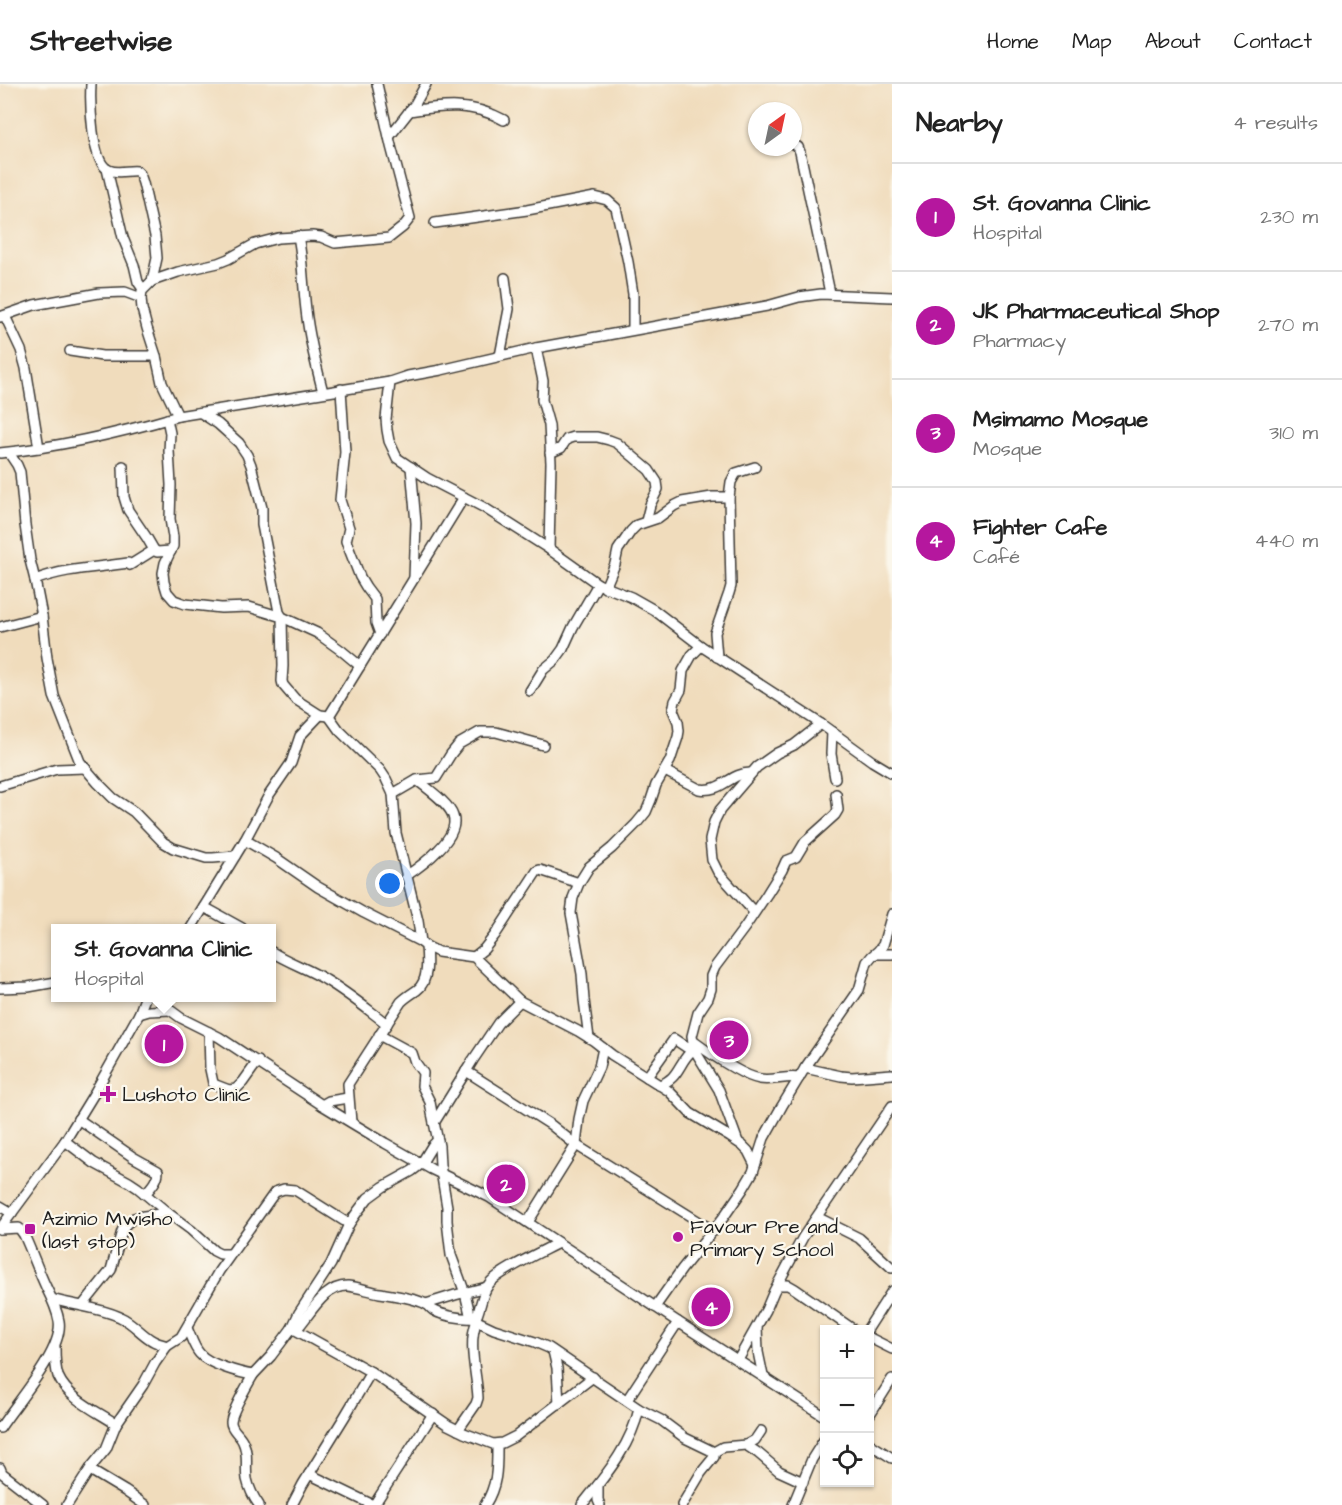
<!DOCTYPE html>
<html lang="en">
<head>
<meta charset="utf-8">
<style>
	body { margin:0; font-family:"Architects Daughter",sans-serif; background:#f2f2f2; color:#222 }
	.controls { position:absolute; right:18px; bottom:18px; display:grid; overflow:hidden; border-radius:0px; box-shadow:0 2px 4px #0004 }
	.controls button { width:54px; height:54px; display:grid; place-items:center; padding:0; border:0; border-bottom:2px solid #e0e0e0; background:#fff; color:#222; font:30px sans-serif }
	.compass { position:absolute; left:748px; top:18px; width:54px; height:54px; border-radius:50%; background:#fff; box-shadow:0 2px 4px #0004; rotate:33deg }
	.you { position:absolute; left:390px; top:800px; width:21px; height:21px; margin:-15px; border:4px solid #fff; border-radius:50%; background:#1a73e8; box-shadow:0 0 0 9px #1a73e833 }
	.badge { display:grid; place-items:center; width:39px; height:39px; border-radius:50%; background:#b5179e; color:#fff; font-size:20px; font-weight:700 }
	.pin { position:absolute; translate:-50% -50%; border:3px solid #fff; box-shadow:0 2px 6px #0006 }
	.popup { position:absolute; left:51px; top:840px; width:225px; height:78px; box-sizing:border-box; display:grid; place-content:center; border-radius:0px; background:#fff; filter:drop-shadow(0 2px 4px #0005); font-size:20px; white-space:nowrap; color:#767676 }
	.popup b { font-size:22px; color:#222 }
	.popup::after { content:''; position:absolute; left:50%; top:100%; margin-left:-12px; border:12px solid transparent; border-top-color:#fff }
	.list { margin:0; padding:0; list-style:none }
	h2 { display:flex; justify-content:space-between; align-items:center; height:78px; margin:0; padding:0 24px; font-size:26px }
	h2 small { font-size:20px; font-weight:400; color:#767676 }
	.list li { display:grid; grid-template-columns:39px 1fr auto; gap:18px; align-items:center; box-sizing:border-box; height:108px; padding:0 24px; border-top:2px solid #e0e0e0 }
	.list b { display:block; font-size:22px; white-space:nowrap }
	.list p { margin:0; font-size:20px; white-space:nowrap; color:#767676 }
	.list em { font-size:20px; font-style:normal; color:#767676 }
	.icon { flex:none; width:33px; height:33px; fill:none; stroke:currentColor; stroke-width:2; stroke-linecap:round; stroke-linejoin:round }
	.map { position:relative; flex:none; width:892px; height:1421px; overflow:hidden }
	header { display:flex; align-items:center; gap:36px; box-sizing:border-box; height:84px; padding:0 30px; background:#fff; border-bottom:2px solid #e0e0e0 }
	header strong { font-size:28px }
	nav { display:flex; gap:33px; margin-inline-start:auto; font-size:21px }
	main { display:flex }
	aside { flex:1; background:#fff }
	.map>svg:first-child { display:block }
	.lines { fill:none; stroke-linecap:round; stroke-linejoin:round }
	.minor-casing { stroke:#3c3934; stroke-width:12 }
	.minor { stroke:#fff; stroke-width:9 }
	.poi-dot { fill:#b5179e; stroke:#fbf7ec; stroke-width:2 }
	.labels { text-anchor:middle; stroke-width:4.5; stroke-linejoin:round; paint-order:stroke }
	.poi-label { font-size:20px; fill:#1c1c1c; stroke:#fbf7ec; text-anchor:start }
</style>
</head>
<body>
<header>
<strong>Streetwise</strong>
<nav><a>Home</a><a>Map</a><a>About</a><a>Contact</a></nav>
</header>
<main>
<div class="map">
<svg width="892" height="1421" viewBox="0 0 892 1421">
	<rect width="100%" height="100%" fill="#fbf7ec"/>
	<filter id="ink" filterUnits="userSpaceOnUse"><feTurbulence type="fractalNoise" baseFrequency=".0167" numOctaves="2"/><feDisplacementMap in="SourceGraphic" scale="12" xChannelSelector="R" yChannelSelector="G"/><feConvolveMatrix kernelMatrix="1 2 1 2 8 2 1 2 1" color-interpolation-filters="sRGB"/></filter>
	<filter id="wash" filterUnits="userSpaceOnUse"><feTurbulence type="fractalNoise" baseFrequency=".008" numOctaves="4" result="noise"/><feDisplacementMap in="SourceGraphic" scale="24" xChannelSelector="R" yChannelSelector="G"/><feGaussianBlur stdDeviation="1.35" result="paint"/><feColorMatrix in="noise" values="0 0 0 0 0 0 0 0 0 0 0 0 0 0 0 0 0 1.4 0 .05"/><feComposite in="paint" operator="in"/></filter>
	<g filter="url(#wash)">
		<rect width="100%" height="100%" fill="#f0dcbc"/>
	</g>
	<g filter="url(#ink)">
		<g class="lines">
			<defs>
				<g id="minor">
					<path d="M91 0C90 17 91 79 109 86 117 90 128 86 137 87L140 90 143 99 155 152 157 174 152 197 142 207 141 214 142 225 147 244 156 272 162 299 178 332"/>
					<path d="M409 27C443 22 472 18 504 36"/>
					<path d="M389 53 415 20 426 0"/>
					<path d="M793 60 798 63 800 68 830 209"/>
					<path d="M107 85 123 154 134 181 138 198 143 205"/>
					<path d="M435 139 527 126 595 113 607 116 616 124 628 178 633 210V245"/>
					<path d="M298 152C303 177 303 201 306 226 309 254 316 281 323 308"/>
					<path d="M152 197 178 188 218 179 228 175 255 160 278 154 312 152 321 153 335 159 389 154 403 143 410 134 391 62 377 0"/>
					<path d="M892 213 821 210 799 213 767 222 536 264 441 286 408 292 390 298 386 335 387 346 389 357 397 374 427 394 483 423 549 465 598 500 631 513 654 526 701 562 821 640 872 677 892 689"/>
					<path d="M5 232 21 266 26 284 39 364"/>
					<path d="M0 233 34 221 99 209 125 208 141 214"/>
					<path d="M536 264 543 297 542 316 549 341 551 379 549 465"/>
					<path d="M70 267 102 272H156"/>
					<path d="M500 272 509 225 505 194"/>
					<path d="M341 305 345 368 340 416 349 444 346 457 360 493 366 503 375 515 376 539 380 550"/>
					<path d="M201 329 218 340 239 359 247 371 251 381 262 424V441L279 528 282 533 317 549 342 567 360 582"/>
					<path d="M167 335 170 349 169 367 171 401 170 435 173 453V462L165 479 163 489 164 498 167 508 174 516 185 520 221 524 249 523 282 533 283 582 282 597 283 601 295 615 320 631"/>
					<path d="M0 369C60 363 120 349 178 332L390 298"/>
					<path d="M9 369 17 381 20 388 25 441 30 476 35 496 42 532 47 574 54 612 80 678 98 699 113 714 134 728 163 758 173 764 206 774H213L235 772"/>
					<path d="M550 369 561 364 567 355 573 353H597L609 356 617 359 649 386 657 398 658 405 650 421 646 437"/>
					<path d="M123 382 124 413 128 426 147 454 154 466 157 468 171 467"/>
					<path d="M411 383 416 439 414 494"/>
					<path d="M35 496C66 484 96 484 128 479L130 481 154 466"/>
					<path d="M605 504 615 480 618 466 631 447 637 441 658 434 674 422 682 418 712 413H729"/>
					<path d="M0 543 42 532"/>
					<path d="M717 573 715 549 729 509 731 502 729 413 731 398 736 389 755 383"/>
					<path d="M530 607 543 586 555 576 563 565 573 543 598 500"/>
					<path d="M329 632 339 646 380 686 386 695 393 710 396 749 418 837 421 858"/>
					<path d="M832 648 831 670 835 694"/>
					<path d="M665 687 699 705C722 709 730 689 750 689"/>
					<path d="M0 702 57 685 85 684"/>
					<path d="M393 710 417 696 436 694 451 670 459 660 480 648H496L543 661"/>
					<path d="M245 756 276 774 318 803 364 829 421 858 426 862 438 868 474 873 520 917 578 947 594 957 612 971 669 1007 690 1029 730 1053 742 1061 748 1067 755 1081"/>
					<path d="M406 792C421 782 461 753 453 732 449 719 428 705 417 696"/>
					<path d="M204 823 242 844"/>
					<path d="M754 828 718 788 712 776 710 756 714 738 720 726 757 683 777 669 794 661 821 640"/>
					<path d="M191 844 245 756 269 711 291 679 300 652 320 631 329 632 360 582 464 413"/>
					<path d="M272 868C289 879 309 885 326 896 348 909 367 925 387 940"/>
					<path d="M875 870H892"/>
					<path d="M474 873 484 865 495 851 537 787 540 786 579 799"/>
					<path d="M0 904 28 903 56 898"/>
					<path d="M163 914 170 926 181 934 219 953 322 1021 385 1059 431 1085 489 1113 678 1238 824 1332"/>
					<path d="M139 930 149 927 170 926"/>
					<path d="M209 948 210 985 213 999 216 1001 229 1006 236 1005 243 998 258 977"/>
					<path d="M379 951 412 969 415 978 423 989 422 1002 430 1018 432 1029 439 1062 440 1081 447 1123V1137L451 1171 465 1209 470 1230 477 1237 494 1245 535 1258 549 1264 639 1325 661 1336 685 1354 714 1368 723 1363 746 1361 758 1369 779 1387 803 1398"/>
					<path d="M589 954 584 916 582 890 571 829 573 814 579 799 589 783 612 764 636 740 646 728 651 716 656 701 670 677 678 653 679 647 678 638 673 626 675 617 681 606 683 587 692 571 701 562"/>
					<path d="M693 957C708 968 742 992 760 995 772 997 786 992 799 994"/>
					<path d="M805 984 841 992 852 993 892 990"/>
					<path d="M466 987 551 1041 576 1061 714 1147"/>
					<path d="M647 993 674 955 692 967"/>
					<path d="M659 1001C680 995 678 977 694 965"/>
					<path d="M322 1021 329 1017 348 1014"/>
					<path d="M78 1035 133 1073 158 1087C158 1096 151 1103 145 1110"/>
					<path d="M351 1038 348 1000 401 918C406 913 411 910 417 906 429 897 427 876 426 862"/>
					<path d="M434 1039 473 976 498 939 520 917"/>
					<path d="M65 1057 94 1079 129 1098 138 1104 168 1129 191 1146 214 1167 220 1170H230"/>
					<path d="M738 1058 719 1006 694 965 692 952 698 929 708 914 711 905V892L715 883 745 843 767 810 782 786 786 777 796 773 805 758 835 731 838 726 836 710"/>
					<path d="M0 1122 12 1129"/>
					<path d="M816 1135H821L859 1154 892 1184"/>
					<path d="M528 1138 576 1061 579 1035 583 1017 599 983 603 964"/>
					<path d="M0 1145 65 1057 95 1008 139 930 145 914"/>
					<path d="M778 1201H788L795 1205 854 1246"/>
					<path d="M52 1215C75 1222 98 1223 120 1233 132 1238 139 1248 150 1255 155 1259 162 1260 167 1262L181 1253 219 1187 275 1108 284 1105 295 1106 349 1140"/>
					<path d="M426 1220 455 1211 487 1203"/>
					<path d="M83 1221 111 1186 122 1147 126 1140 134 1134 144 1132 168 1129"/>
					<path d="M655 1223 682 1185 723 1134 743 1105 753 1088 764 1054 782 1022 805 984 859 906 867 878 872 872 878 867 883 861 892 830"/>
					<path d="M475 1236C481 1225 481 1210 489 1200 497 1188 543 1167 558 1159"/>
					<path d="M757 1243 758 1268 763 1292"/>
					<path d="M187 1244C191 1253 194 1264 200 1270 208 1280 240 1289 253 1291L271 1272 292 1244 299 1229 331 1180 349 1140 358 1127 368 1114 383 1103 412 1087 421 1080 432 1062 438 1056"/>
					<path d="M292 1244 371 1288 448 1341 464 1349 493 1360 502 1359 516 1352 593 1293"/>
					<path d="M296 1246C310 1231 324 1201 348 1202 358 1203 369 1207 380 1209 392 1211 415 1214 426 1220 429 1221 430 1224 433 1226 443 1232 462 1235 474 1234"/>
					<path d="M867 1246 892 1207"/>
					<path d="M870 1254 892 1265"/>
					<path d="M55 1263C55 1272 55 1283 58 1292 68 1315 97 1327 116 1340"/>
					<path d="M553 1267 557 1284 559 1320"/>
					<path d="M738 1276 766 1226 774 1207 803 1153 892 1022"/>
					<path d="M253 1291C248 1300 231 1328 231 1338 231 1346 240 1350 243 1358 249 1370 245 1382 247 1395 249 1404 254 1414 259 1421"/>
					<path d="M627 1316 678 1238"/>
					<path d="M870 1330 892 1295"/>
					<path d="M0 1344C16 1319 64 1266 59 1237 57 1225 51 1213 46 1203 38 1186 32 1168 24 1151L19 1144 0 1145"/>
					<path d="M458 1346 476 1320 478 1314C477 1291 467 1258 477 1237"/>
					<path d="M870 1360 892 1374"/>
					<path d="M746 1361 755 1356 761 1347"/>
					<path d="M0 1384 2 1389 43 1421"/>
					<path d="M90 1386 125 1407 145 1421"/>
					<path d="M309 1390 373 1421"/>
					<path d="M598 1401V1416L600 1421"/>
					<path d="M67 1421 92 1382 106 1365 116 1340 143 1301 155 1279 167 1262"/>
					<path d="M292 1421 303 1400 345 1332 371 1288"/>
					<path d="M374 1421 433 1330"/>
					<path d="M485 1421C498 1400 497 1383 497 1360"/>
					<path d="M582 1421C605 1392 631 1362 639 1325"/>
					<path d="M682 1421 701 1389 714 1373V1368"/>
					<path d="M793 1421 812 1375 824 1356"/>
				</g>
			</defs>
			<use href="#minor" class="minor-casing"/>
			<use href="#minor" class="minor"/>
		</g>
	</g>
	<g class="poi-dot">
		<path d="M105 1001h6v6h6v6h-6v6h-6v-6h-6v-6h6z"/>
		<rect x="24" y="1139" width="12" height="12" rx="3"/>
		<circle cx="678" cy="1153" r="6"/>
	</g>
	<g class="labels">
		<g class="poi-label">
			<text x="122" y="1017">Lushoto Clinic</text>
			<text x="42" y="1141">Azimio Mwisho<tspan x="42" dy="23">(last stop)</tspan></text>
			<text x="690" y="1149">Favour Pre and<tspan x="690" dy="23">Primary School</tspan></text>
		</g>
	</g>
</svg>
<div class="controls">
<button>+</button>
<button>−</button>
<button><svg class="icon" aria-label="locate" viewBox="0 0 24 24"><circle cx="12" cy="12" r="6"/><path d="M12 2v4M12 18v4M2 12h4M18 12h4"/></svg></button>
</div>
<svg class="compass" viewBox="-18 -18 36 36"><path d="M0-13l5 13h-10z" fill="#e53935"/><path d="M0 13l5-13h-10z" fill="#767676"/></svg>
<div class="you"></div>
<div class="pin badge" style="left:164px;top:960px">1</div>
<div class="popup"><b>St. Govanna Clinic</b>Hospital</div>
<div class="pin badge" style="left:506px;top:1100px">2</div>
<div class="pin badge" style="left:729px;top:956px">3</div>
<div class="pin badge" style="left:711px;top:1223px">4</div>
</div>
<aside>
<h2>Nearby<small>4 results</small></h2>
<ul class="list">
<li><span class="badge">1</span><div><b>St. Govanna Clinic</b><p>Hospital</p></div><em>230 m</em></li>
<li><span class="badge">2</span><div><b>JK Pharmaceutical Shop</b><p>Pharmacy</p></div><em>270 m</em></li>
<li><span class="badge">3</span><div><b>Msimamo Mosque</b><p>Mosque</p></div><em>310 m</em></li>
<li><span class="badge">4</span><div><b>Fighter Cafe</b><p>Café</p></div><em>440 m</em></li>
</ul>
</aside>
</main>
</body>
</html>
